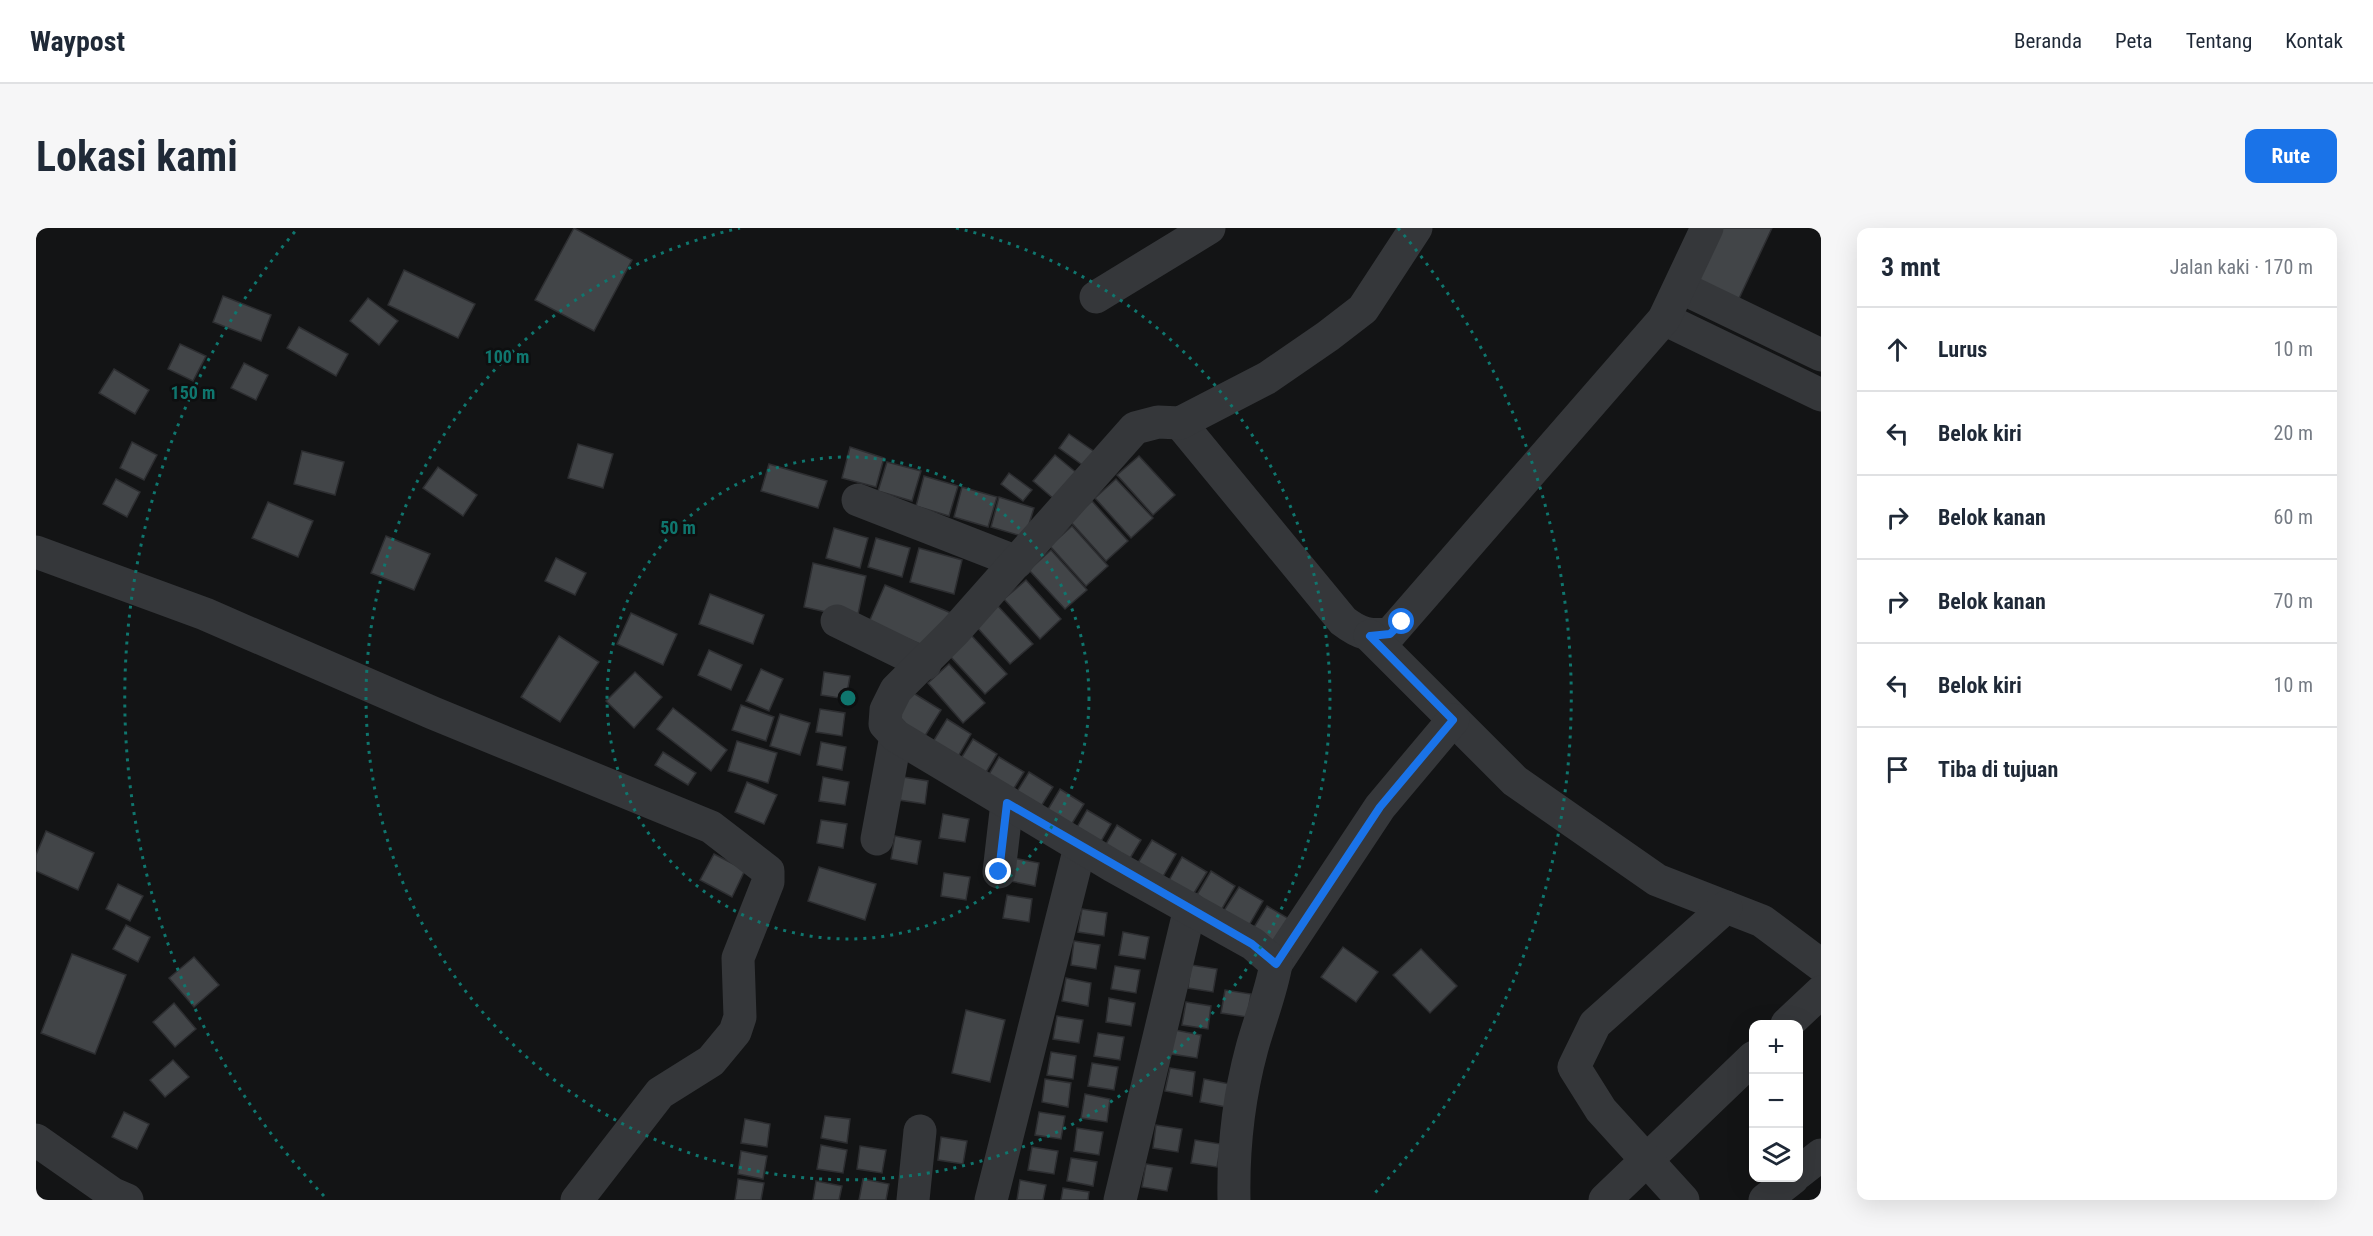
<!DOCTYPE html>
<html lang="id">
<head>
<meta charset="utf-8">
<style>
	body { margin:0; font-family:"Roboto Condensed",sans-serif; background:#f6f6f7; color:#1f2937 }
	.controls { position:absolute; right:18px; bottom:18px; display:grid; overflow:hidden; border-radius:12px; box-shadow:0 6px 24px #0002 }
	.controls button { width:54px; height:54px; display:grid; place-items:center; padding:0; border:0; border-bottom:2px solid #e0e1e3; background:#fff; color:#1f2937; font:30px sans-serif }
	.stop { position:absolute; width:18px; height:18px; margin:-14px; border:4px solid #1a73e8; border-radius:50%; background:#fff }
	.stop.end { background:#1a73e8; border-color:#fff; box-shadow:0 2px 6px #0008 }
	.list { margin:0; padding:0; list-style:none }
	h2 { display:flex; justify-content:space-between; align-items:center; height:78px; margin:0; padding:0 24px; font-size:26px }
	h2 small { font-size:20px; font-weight:400; color:#747a83 }
	.list li { display:grid; grid-template-columns:39px 1fr auto; gap:18px; align-items:center; box-sizing:border-box; height:84px; padding:0 24px; border-top:2px solid #e0e1e3 }
	.list b { display:block; font-size:22px; white-space:nowrap }
	.list em { font-size:20px; font-style:normal; color:#747a83 }
	.icon { flex:none; width:33px; height:33px; fill:none; stroke:currentColor; stroke-width:2; stroke-linecap:round; stroke-linejoin:round }
	.map { position:relative; flex:none; width:1785px; height:972px; overflow:hidden; border-radius:12px }
	header { display:flex; align-items:center; gap:36px; box-sizing:border-box; height:84px; padding:0 30px; background:#fff; border-bottom:2px solid #e0e1e3 }
	header strong { font-size:28px }
	nav { display:flex; gap:33px; margin-inline-start:auto; font-size:21px }
	.intro { display:flex; align-items:center; justify-content:space-between; box-sizing:border-box; height:144px; padding:0 36px }
	h1 { margin:0; font-size:42px }
	.button { padding:15px 27px; border-radius:12px; background:#1a73e8; color:#fff; font-size:21px; font-weight:700 }
	main { display:flex; gap:36px; padding:0 36px }
	aside { flex:1; background:#fff; border-radius:12px; box-shadow:0 6px 24px #0002 }
	.map>svg:first-child { display:block }
	.building { fill:#424548; stroke:#2d2e31; stroke-width:1.5 }
	.lines { fill:none; stroke-linecap:round; stroke-linejoin:round }
	.minor { stroke:#35373a; stroke-width:33 }
	.route { stroke:#1a73e8; stroke-width:8 }
	.ring { fill:none; stroke:#0f766e; stroke-width:3; stroke-dasharray:3 6 }
	.centre { fill:#0f766e; stroke:#0e0f10; stroke-width:3 }
	.ring-label { font-size:18px; text-anchor:middle; font-weight:bold; fill:#0f766e; stroke:#0e0f10; stroke-width:5; stroke-linejoin:round; paint-order:stroke }
</style>
</head>
<body>
<header>
<strong>Waypost</strong>
<nav><a>Beranda</a><a>Peta</a><a>Tentang</a><a>Kontak</a></nav>
</header>
<div class="intro"><h1>Lokasi kami</h1><a class="button">Rute</a></div>
<main>
<div class="map">
<svg width="1785" height="972" viewBox="0 0 1785 972">
	<rect width="100%" height="100%" fill="#131415"/>
	<g class="building">
		<path d="M538 0 596 32 558 103 499 72Z"/>
		<path d="M1676 0H1736L1699 79 1650 56Z"/>
		<path d="M368 42 439 76 422 110 352 77Z"/>
		<path d="M187 68 235 87 225 113 177 94Z"/>
		<path d="M332 70 362 93 343 117 314 93Z"/>
		<path d="M263 99 312 126 300 148 251 120Z"/>
		<path d="M144 116 170 128 157 153 132 141Z"/>
		<path d="M208 135 232 147 220 172 195 160Z"/>
		<path d="M78 141 113 162 99 186 63 165Z"/>
		<path d="M1033 206 1063 227 1052 241 1023 220Z"/>
		<path d="M96 214 121 227 108 252 84 240Z"/>
		<path d="M542 216 577 226 567 260 532 250Z"/>
		<path d="M814 219 848 230 840 259 806 250Z"/>
		<path d="M266 223 308 234 299 267 258 256Z"/>
		<path d="M1019 227 1048 251 1025 277 997 253Z"/>
		<path d="M1103 228 1139 267 1117 287 1081 247Z"/>
		<path d="M851 234 885 243 876 273 842 263Z"/>
		<path d="M733 236 791 253 782 280 725 263Z"/>
		<path d="M402 239 441 267 427 288 387 260Z"/>
		<path d="M973 245 996 262 987 273 965 256Z"/>
		<path d="M888 248 922 258 913 288 880 278Z"/>
		<path d="M80 251 104 264 91 289 67 276Z"/>
		<path d="M1080 251 1117 290 1095 310 1059 270Z"/>
		<path d="M926 259 961 269 952 299 918 289Z"/>
		<path d="M963 269 998 280 989 309 955 299Z"/>
		<path d="M1056 273 1092 313 1070 333 1034 293Z"/>
		<path d="M232 274 277 293 262 329 216 310Z"/>
		<path d="M1036 298 1072 338 1050 358 1014 318Z"/>
		<path d="M798 300 832 310 824 340 790 330Z"/>
		<path d="M350 308 394 326 378 362 335 345Z"/>
		<path d="M840 310 874 320 866 349 832 339Z"/>
		<path d="M883 320 926 332 918 366 874 354Z"/>
		<path d="M1015 322 1051 362 1029 381 993 342Z"/>
		<path d="M520 330 550 345 539 367 509 353Z"/>
		<path d="M777 335 830 348 821 391 768 379Z"/>
		<path d="M990 352 1025 391 1004 411 968 371Z"/>
		<path d="M849 357 915 385 900 423 833 394Z"/>
		<path d="M674 366 728 387 717 416 663 396Z"/>
		<path d="M961 377 997 416 974 436 939 397Z"/>
		<path d="M595 385 641 406 627 437 581 416Z"/>
		<path d="M935 407 971 446 949 466 913 427Z"/>
		<path d="M523 408 563 434 524 494 485 469Z"/>
		<path d="M673 422 706 437 695 462 662 447Z"/>
		<path d="M913 436 949 475 927 495 892 455Z"/>
		<path d="M725 441 747 451 733 483 710 473Z"/>
		<path d="M599 444 626 469 598 500 570 473Z"/>
		<path d="M788 444 814 448 810 471 785 467Z"/>
		<path d="M874 463 905 482 884 516 854 497Z"/>
		<path d="M705 477 738 489 730 513 696 502Z"/>
		<path d="M637 480 691 522 675 543 621 501Z"/>
		<path d="M784 481 809 485 806 508 780 504Z"/>
		<path d="M744 486 774 495 764 527 734 518Z"/>
		<path d="M911 491 935 506 920 532 895 517Z"/>
		<path d="M937 511 961 526 946 551 921 537Z"/>
		<path d="M701 513 741 525 732 555 692 543Z"/>
		<path d="M785 514 810 519 806 542 781 537Z"/>
		<path d="M627 524 660 545 652 557 619 537Z"/>
		<path d="M963 529 988 544 972 570 948 555Z"/>
		<path d="M993 544 1017 559 1001 585 977 570Z"/>
		<path d="M787 549 813 554 809 577 783 573Z"/>
		<path d="M867 549 892 553 889 576 863 572Z"/>
		<path d="M711 554 741 567 728 596 699 584Z"/>
		<path d="M1024 561 1048 576 1032 602 1008 588Z"/>
		<path d="M1051 582 1075 596 1060 622 1036 608Z"/>
		<path d="M907 586 933 591 929 614 903 610Z"/>
		<path d="M785 592 811 596 807 620 781 615Z"/>
		<path d="M1081 597 1105 612 1090 637 1066 623Z"/>
		<path d="M10 603 58 625 42 662 0 643V627Z"/>
		<path d="M859 608 885 613 881 636 855 631Z"/>
		<path d="M1116 612 1140 626 1125 652 1100 638Z"/>
		<path d="M678 626 709 642 696 669 664 652Z"/>
		<path d="M1146 629 1171 644 1155 670 1131 656Z"/>
		<path d="M977 630 1003 635 999 658 974 653Z"/>
		<path d="M783 639 840 656 829 692 772 673Z"/>
		<path d="M1175 643 1199 658 1184 684 1159 670Z"/>
		<path d="M908 645 934 649 930 672 905 668Z"/>
		<path d="M82 656 107 668 94 693 70 681Z"/>
		<path d="M1203 659 1227 673 1212 699 1187 684Z"/>
		<path d="M971 667 996 671 993 694 967 690Z"/>
		<path d="M1231 678 1255 692 1240 718 1215 704Z"/>
		<path d="M1046 681 1071 685 1068 708 1042 704Z"/>
		<path d="M90 697 114 709 102 734 77 721Z"/>
		<path d="M1087 704 1113 709 1109 731 1083 727Z"/>
		<path d="M1038 713 1064 717 1060 741 1035 737Z"/>
		<path d="M1307 719 1342 744 1320 774 1285 749Z"/>
		<path d="M1385 721 1421 758 1394 785 1357 747Z"/>
		<path d="M36 726 90 747 59 826 5 805Z"/>
		<path d="M158 729 183 757 158 779 133 750Z"/>
		<path d="M1155 737 1181 741 1177 764 1152 760Z"/>
		<path d="M1079 738 1104 742 1100 765 1075 761Z"/>
		<path d="M1030 750 1055 755 1052 778 1026 773Z"/>
		<path d="M1189 762 1215 766 1211 789 1185 785Z"/>
		<path d="M1073 770 1099 775 1095 798 1070 794Z"/>
		<path d="M1150 774 1175 778 1172 801 1146 797Z"/>
		<path d="M138 775 160 801 139 819 117 794Z"/>
		<path d="M930 782 969 792 954 854 916 845Z"/>
		<path d="M1021 788 1047 792 1043 815 1017 811Z"/>
		<path d="M1139 802 1165 807 1161 830 1135 826Z"/>
		<path d="M1062 805 1088 809 1084 832 1058 828Z"/>
		<path d="M1015 824 1040 828 1037 851 1011 847Z"/>
		<path d="M137 832 153 849 129 869 114 852Z"/>
		<path d="M1056 835 1082 839 1078 862 1052 858Z"/>
		<path d="M1134 840 1159 844 1156 868 1129 863Z"/>
		<path d="M1009 851 1035 855 1032 879 1006 874Z"/>
		<path d="M1168 851 1194 856 1190 879 1164 874Z"/>
		<path d="M1049 866 1074 871 1071 894 1045 890Z"/>
		<path d="M88 884 113 896 101 921 76 909Z"/>
		<path d="M1003 884 1029 888 1025 911 999 907Z"/>
		<path d="M789 888 814 891 811 915 785 910Z"/>
		<path d="M709 891 734 896 731 919 705 915Z"/>
		<path d="M1120 897 1146 901 1142 924 1117 920Z"/>
		<path d="M1041 900 1067 904 1063 927 1038 923Z"/>
		<path d="M905 909 931 913 927 936 902 932Z"/>
		<path d="M1159 912 1185 916 1181 939 1155 935Z"/>
		<path d="M785 917 811 922 807 945 781 941Z"/>
		<path d="M824 918 850 922 846 945 821 941Z"/>
		<path d="M996 919 1022 923 1018 946 992 942Z"/>
		<path d="M705 923 731 928 727 951 702 946Z"/>
		<path d="M1035 930 1061 934 1057 958 1031 953Z"/>
		<path d="M1110 936 1136 940 1131 963 1106 959Z"/>
		<path d="M702 951 728 955 725 972H699Z"/>
		<path d="M827 951 853 956 850 972H823Z"/>
		<path d="M984 952 1010 957 1007 972H981Z"/>
		<path d="M780 953 806 958 803 972H777Z"/>
		<path d="M1027 960 1053 964 1052 972H1025Z"/>
	</g>
	<g class="lines">
		<g class="minor">
			<path d="M1644 59 1785 127"/>
			<path d="M1060 69 1173 0"/>
			<path d="M1628 91 1785 167"/>
			<path d="M1144 195 1307 393C1324 406 1333 408 1354 406L1628 91 1671 0"/>
			<path d="M822 272 981 334"/>
			<path d="M0 324 169 386 397 485 675 599 732 643V654L702 730 704 789 699 804 675 833 624 865 541 972"/>
			<path d="M801 393 889 436"/>
			<path d="M1334 408 1479 553 1621 652 1726 693 1785 737"/>
			<path d="M841 611 860 508"/>
			<path d="M963 644 971 575"/>
			<path d="M1240 736 1344 579 1417 492"/>
			<path d="M1751 796 1785 764"/>
			<path d="M0 912 77 966 91 972"/>
			<path d="M1762 945 1785 927"/>
			<path d="M877 972 884 903"/>
			<path d="M955 972 1044 619"/>
			<path d="M1084 972 1154 680"/>
			<path d="M1198 972C1197 923 1203 868 1216 820 1224 791 1235 765 1240 736L1217 716 1077 638 860 508 849 496 850 482 860 462 919 403 1099 200 1122 194 1144 195 1231 150 1292 108 1327 81 1380 0"/>
			<path d="M1569 972 1718 829"/>
			<path d="M1647 972 1565 882 1538 839 1559 796 1690 679"/>
			<path d="M1729 972 1757 950"/>
		</g>
	</g>
	<g class="lines">
		<path class="route" d="M963 644 971 575 1216 716 1240 736 1344 579 1417 492 1334 408 1354 406 1366 394"/>
	</g>
	<g class="ring">
		<circle cx="812" cy="470" r="241"/>
		<path d="M920 0A482 482 0 1 1 704 0"/>
		<path d="M288 968A723 723 0 0 1 262 0M1362 0A723 723 0 0 1 1336 968"/>
	</g>
	<circle cx="812" cy="470" r="9" class="centre"/>
	<g class="ring-label">
		<text x="471" y="135">100 m</text>
		<text x="157" y="171">150 m</text>
		<text x="642" y="306">50 m</text>
	</g>
</svg>
<div class="controls">
<button>+</button>
<button>−</button>
<button><svg class="icon" aria-label="layers" viewBox="0 0 24 24"><path d="M12 4l9 5-9 5-9-5zM3 14l9 5 9-5"/></svg></button>
</div>
<div class="stop" style="left:1366px;top:394px"></div>
<div class="stop end" style="left:963px;top:644px"></div>
</div>
<aside>
<h2>3 mnt<small>Jalan kaki · 170 m</small></h2>
<ul class="list">
<li><svg class="icon" aria-label="ahead" viewBox="0 0 24 24"><path d="M12 20V5M6 11l6-6 6 6"/></svg><div><b>Lurus</b></div><em>10 m</em></li>
<li><svg class="icon" aria-label="left" viewBox="0 0 24 24"><path d="M17 20v-9H6M10 6l-5 5 5 5"/></svg><div><b>Belok kiri</b></div><em>20 m</em></li>
<li><svg class="icon" aria-label="right" viewBox="0 0 24 24"><path d="M7 20v-9h11M14 6l5 5-5 5"/></svg><div><b>Belok kanan</b></div><em>60 m</em></li>
<li><svg class="icon" aria-label="right" viewBox="0 0 24 24"><path d="M7 20v-9h11M14 6l5 5-5 5"/></svg><div><b>Belok kanan</b></div><em>70 m</em></li>
<li><svg class="icon" aria-label="left" viewBox="0 0 24 24"><path d="M17 20v-9H6M10 6l-5 5 5 5"/></svg><div><b>Belok kiri</b></div><em>10 m</em></li>
<li><svg class="icon" aria-label="arrive" viewBox="0 0 24 24"><path d="M6 21V4h12l-3 4 3 4H6"/></svg><div><b>Tiba di tujuan</b></div></li>
</ul>
</aside>
</main>
</body>
</html>
